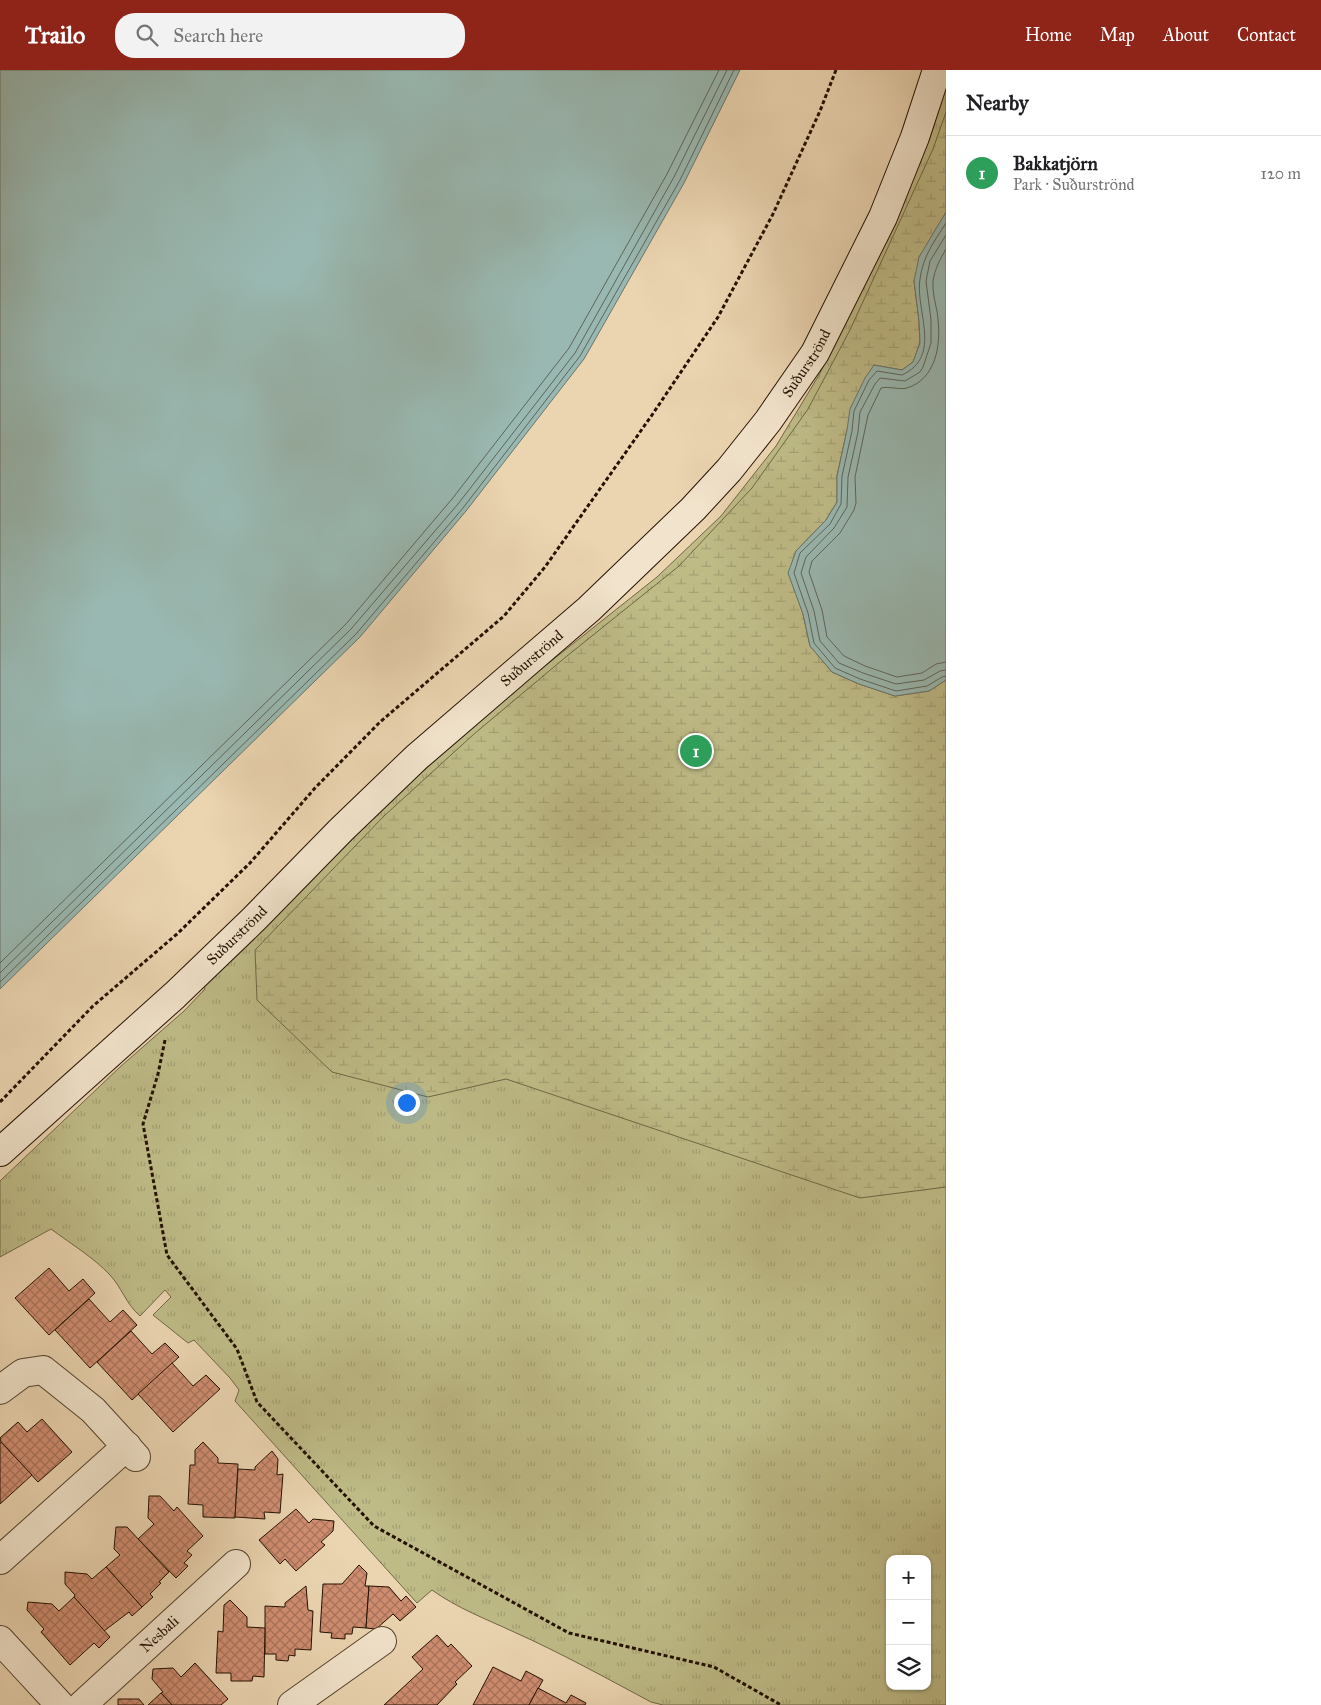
<!DOCTYPE html>
<html lang="en">
<head>
<meta charset="utf-8">
<style>
	body { margin:0; font-family:"IM FELL Great Primer",serif; background:#f2f2f2; color:#202124 }
	.controls { position:absolute; right:15px; bottom:15px; display:grid; overflow:hidden; border-radius:10px; box-shadow:0 1px 4px #0004 }
	.controls button { width:45px; height:45px; display:grid; place-items:center; padding:0; border:0; border-bottom:1px solid #e0e0e0; background:#fff; color:#202124; font:25px sans-serif }
	.you { position:absolute; left:406px; top:1032px; width:18px; height:18px; margin:-12px; border:4px solid #fff; border-radius:50%; background:#1a73e8; box-shadow:0 0 0 8px #1a73e833 }
	.badge { display:grid; place-items:center; width:32px; height:32px; border-radius:50%; background:#8f2418; color:#fff; font-size:16px; font-weight:700 }
	.pin { position:absolute; translate:-50% -50%; border:2px solid #fff; box-shadow:0 1px 5px #0006 }
	.list { margin:0; padding:0; list-style:none }
	h2 { display:flex; justify-content:space-between; align-items:center; height:65px; margin:0; padding:0 20px; font-size:21px }
	h2 small { font-size:16px; font-weight:400; color:#757577 }
	.list li { display:grid; grid-template-columns:32px 1fr auto; gap:15px; align-items:center; box-sizing:border-box; height:75px; padding:0 20px; border-top:1px solid #e0e0e0 }
	.list b { display:block; font-size:19px; white-space:nowrap }
	.list p { margin:0; font-size:16px; white-space:nowrap; color:#757577 }
	.list em { font-size:16px; font-style:normal; color:#757577 }
	.icon { flex:none; width:28px; height:28px; fill:none; stroke:currentColor; stroke-width:2; stroke-linecap:round; stroke-linejoin:round }
	.map { position:relative; flex:none; width:946px; height:1635px; overflow:hidden }
	header { display:flex; align-items:center; gap:30px; box-sizing:border-box; height:70px; padding:0 25px; background:#8f2418; color:#fff }
	header strong { font-size:24px }
	nav { display:flex; gap:28px; margin-inline-start:auto; font-size:18px }
	.search { width:350px; height:45px; background:#f2f2f2; display:flex; align-items:center; gap:12px; box-sizing:border-box; padding:0 18px; border-radius:20px; color:#757577; font-size:19px }
	main { display:flex }
	aside { flex:1; background:#fff }
	.map>svg:first-child { display:block }
	.grass { fill:url(#grass-tufts); stroke:#716644; fill-rule:evenodd }
	.wetland { fill:url(#wetland-marsh); stroke:#716644 }
	.water { fill:#99b8b1; stroke:#6a756b }
	.lines { fill:none; stroke-linecap:round; stroke-linejoin:round }
	.shore { stroke:#5e645a; stroke-width:1 }
	.building { fill:url(#building-cross-hatch); stroke:#241102 }
	.street-casing { stroke:#56422e; stroke-width:30 }
	.secondary-casing { stroke:#241102; stroke-width:30 }
	.path { stroke:#241102; stroke-width:3; stroke-dasharray:4 2.5; stroke-linecap:butt }
	.street { stroke:#f2e4cc; stroke-width:28 }
	.secondary { stroke:#f2e4cc; stroke-width:28 }
	.labels { text-anchor:middle; stroke-width:5; stroke-linejoin:round; paint-order:stroke }
	.street-label { font-size:15px; fill:#241102; stroke:#f2e4cc }
</style>
</head>
<body>
<header>
<strong>Trailo</strong>
<div class="search"><svg class="icon" aria-label="search" viewBox="0 0 24 24"><circle cx="10" cy="10" r="6"/><path d="M15 15l6 6"/></svg>Search here</div>
<nav><a>Home</a><a>Map</a><a>About</a><a>Contact</a></nav>
</header>
<main>
<div class="map">
<svg width="946" height="1635" viewBox="0 0 946 1635">
	<defs>
		<pattern id="grass-tufts" width="24" height="20" patternUnits="userSpaceOnUse" patternTransform="scale(1.25)"><rect width="24" height="20" fill="#bebb87"/><path d="M3 7l-1-3M5 7V3M7 7l1-3M15 17l-1-3M17 17v-4M19 17l1-3" fill="none" stroke="#a3a073"/></pattern>
		<pattern id="wetland-marsh" width="20" height="14" patternUnits="userSpaceOnUse" patternTransform="scale(1.25)"><rect width="20" height="14" fill="#bebb87"/><path d="M1 5h8M5 5V1M11 12h8M15 12V8" fill="none" stroke="#a3a073"/></pattern>
		<pattern id="building-cross-hatch" width="8" height="8" patternUnits="userSpaceOnUse" patternTransform="scale(1.25)"><rect width="8" height="8" fill="#d08e71"/><path d="M0 0l8 8M0 8l8-8" fill="none" stroke="#a9735b"/></pattern>
	</defs>
	<rect width="100%" height="100%" fill="#ebd5b1"/>
	<filter id="stains"><feTurbulence type="fractalNoise" baseFrequency=".004" numOctaves="4"/><feColorMatrix values="0 0 0 0 .2 0 0 0 0 .09 0 0 0 0 .02 0 0 0 .5 -.17"/></filter>
	<radialGradient id="worn" r=".72"><stop offset=".6" stop-color="#630" stop-opacity="0"/><stop offset="1" stop-color="#630" stop-opacity=".3"/></radialGradient>
	<path class="grass" d="M946 16V1635H663L651 1632C606 1608 561 1583 514 1562 486 1549 457 1538 432 1520L417 1533 235 1331 239 1320 230 1308 194 1270 188 1273 153 1245 171 1227 165 1220 140 1246C126 1234 122 1218 110 1205 93 1187 71 1174 51 1159L0 1187V1111L120 997 184 941 205 919 204 917 372 746 516 619 657 507 721 446 776 376 819 305 839 265ZM890 1489H927V1616H890Z"/>
	<path class="wetland" d="M946 42V142L914 211 919 251 920 273 913 292 902 300 874 295 847 360 837 406V432L826 450 796 481 789 503 803 544 810 576 832 602 859 614 895 626 929 621 946 610V1117L860 1128 506 1009 428 1027 332 1002 257 930 255 880 384 746 474 664 567 586 679 496 752 418 808 339 850 260 933 79Z"/>
	<g class="water">
		<path d="M0 0H740L684 113 584 289 466 441 360 567 0 919Z"/>
		<path d="M946 142V610L929 621 895 626 859 614 832 602 810 576 803 544 788 503 796 481 826 450 837 432V406L847 360 850 339 865 308 874 295 902 300 913 292 920 273 919 251 914 211 919 187Z"/>
	</g>
	<g class="lines">
		<g class="shore">
			<path d="M946 153C934 172 923 186 920 209 915 241 943 286 902 305L877 301 869 310 854 341 852 361 842 406 841 434 830 454 800 483 794 503 808 543 814 573 835 598 860 609 896 621 927 616 942 607 946 606"/>
			<path d="M946 165 930 191 926 211 931 250V273L923 297 920 302 905 311 880 308 875 314 860 342 858 362 848 407 847 437 834 458 806 487 801 503 814 541 820 571 839 593 863 603 896 614 924 610 940 601 946 600"/>
			<path d="M946 179C940 189 935 199 933 211 932 224 937 237 938 249 941 275 936 309 907 318 899 320 889 316 881 318L868 345 855 407 856 433 854 440 840 463 812 491 809 502 822 540 827 567 844 586 865 596 897 607 922 603 936 594 946 592"/>
			<path d="M0 893 346 554 452 429 569 278 667 104 719 0"/>
			<path d="M0 903 351 559 458 434 575 283 674 107 727 0"/>
			<path d="M0 912 356 564 463 438 580 286 680 110 734 0"/>
		</g>
	</g>
	<g class="building">
		<path d="M49 1198 69 1221 83 1209 95 1223 49 1265 15 1228Z"/>
		<path d="M89 1229 110 1252 123 1240 137 1255 90 1298 55 1260Z"/>
		<path d="M131 1261 152 1284 165 1273 179 1287 132 1330 97 1292Z"/>
		<path d="M172 1293 193 1316 206 1305 220 1319 173 1362 138 1324Z"/>
		<path d="M42 1349 72 1382 38 1412 1 1372 0 1368 18 1352 27 1362Z"/>
		<path d="M1 1372 32 1405 0 1434V1374Z"/>
		<path d="M203 1372 218 1388V1393L238 1394 235 1448 203 1447V1435L188 1434 190 1395H195V1380Z"/>
		<path d="M272 1381 278 1389 277 1405 283 1404 280 1443 264 1442 265 1449 235 1447 238 1399 255 1400V1397Z"/>
		<path d="M149 1426H160L174 1441 177 1437 203 1466 187 1481 192 1485 184 1493 188 1496 176 1508 138 1469 154 1454 148 1448Z"/>
		<path d="M296 1439 309 1453 313 1449 334 1451 333 1461 321 1472 325 1475 296 1501 285 1489 280 1494 259 1470Z"/>
		<path d="M116 1457H127L169 1502 159 1512 161 1513 150 1524 153 1527 142 1537 106 1497 120 1485 114 1479Z"/>
		<path d="M359 1495 367 1503 365 1516H369L366 1558 353 1557 352 1564H345V1569L331 1568 332 1563 320 1562 323 1514H342Z"/>
		<path d="M106 1497 142 1537 132 1546 129 1542 104 1561 74 1527 75 1525 65 1514V1502L87 1504 92 1509Z"/>
		<path d="M306 1516 308 1540 313 1541 311 1580 295 1579V1586L289 1585 288 1591 276 1590V1584H265V1536L285 1537V1533Z"/>
		<path d="M369 1516 389 1517 401 1531 406 1526 416 1537 400 1551 393 1544 376 1559 366 1558Z"/>
		<path d="M74 1527 110 1567 99 1578 94 1573 70 1595 41 1562 44 1559 27 1540 28 1532 52 1534 59 1541Z"/>
		<path d="M230 1530 247 1547V1557L265 1558 264 1607 253 1606 252 1611H231V1603H216L218 1561 223 1562 224 1535Z"/>
		<path d="M437 1565 448 1577 451 1574 472 1596 455 1612 457 1614 437 1635H384L423 1599 412 1587Z"/>
		<path d="M195 1593 228 1629 221 1635H172L161 1623 163 1622 152 1609 153 1599 173 1598 181 1607Z"/>
		<path d="M493 1597 521 1611 526 1601 543 1610 529 1635H473Z"/>
		<path d="M538 1618 566 1633 571 1625 586 1633 585 1635H529Z"/>
		<path d="M161 1623 172 1635H148Z"/>
		<path d="M118 1629H139L144 1635H118Z"/>
	</g>
	<g class="lines">
		<defs>
			<g id="street">
				<path d="M0 1320 23 1303 43 1300 93 1340 136 1387"/>
				<path d="M0 1490 127 1376"/>
				<path d="M0 1570 60 1635"/>
				<path id="s1" d="M82 1635 236 1494"/>
				<path d="M292 1635 382 1571"/>
			</g>
			<g id="secondary">
				<path id="s2" d="M0 1082 175 925 254 849 341 760 417 687 589 539 693 439 729 400 768 351 815 283 883 147 915 67 937 0"/>
			</g>
		</defs>
		<use href="#street" class="street-casing"/>
		<use href="#secondary" class="secondary-casing"/>
		<g class="path">
			<path d="M165 970 158 1004 143 1054 167 1185 237 1279 257 1332 374 1456 569 1563 714 1597 781 1635"/>
			<path d="M0 1032 93 936 177 864 250 793 315 718 380 652 504 546 545 497 652 345 718 247 773 144 820 41 836 0"/>
		</g>
		<use href="#street" class="street"/>
		<use href="#secondary" class="secondary"/>
	</g>
	<g class="labels">
		<g class="street-label">
			<text dy="5" stroke="none"><textPath href="#s2" startOffset="1131">Suðurströnd</textPath></text>
			<text dy="5" stroke="none"><textPath href="#s2" startOffset="726">Suðurströnd</textPath></text>
			<text dy="5" stroke="none"><textPath href="#s2" startOffset="321">Suðurströnd</textPath></text>
			<text dy="5" stroke="none"><textPath href="#s1" startOffset="105">Nesbali</textPath></text>
		</g>
	</g>
	<rect width="100%" height="100%" filter="url(#stains)"/>
	<rect width="100%" height="100%" fill="url(#worn)"/>
</svg>
<div class="controls">
<button>+</button>
<button>−</button>
<button><svg class="icon" aria-label="layers" viewBox="0 0 24 24"><path d="M12 4l9 5-9 5-9-5zM3 14l9 5 9-5"/></svg></button>
</div>
<div class="you"></div>
<div class="pin badge" style="left:696px;top:681px;background:#2e9e5b">1</div>
</div>
<aside>
<h2>Nearby<small></small></h2>
<ul class="list">
<li><span class="badge" style="background:#2e9e5b">1</span><div><b>Bakkatjörn</b><p>Park · Suðurströnd</p></div><em>120 m</em></li>
</ul>
</aside>
</main>
</body>
</html>
